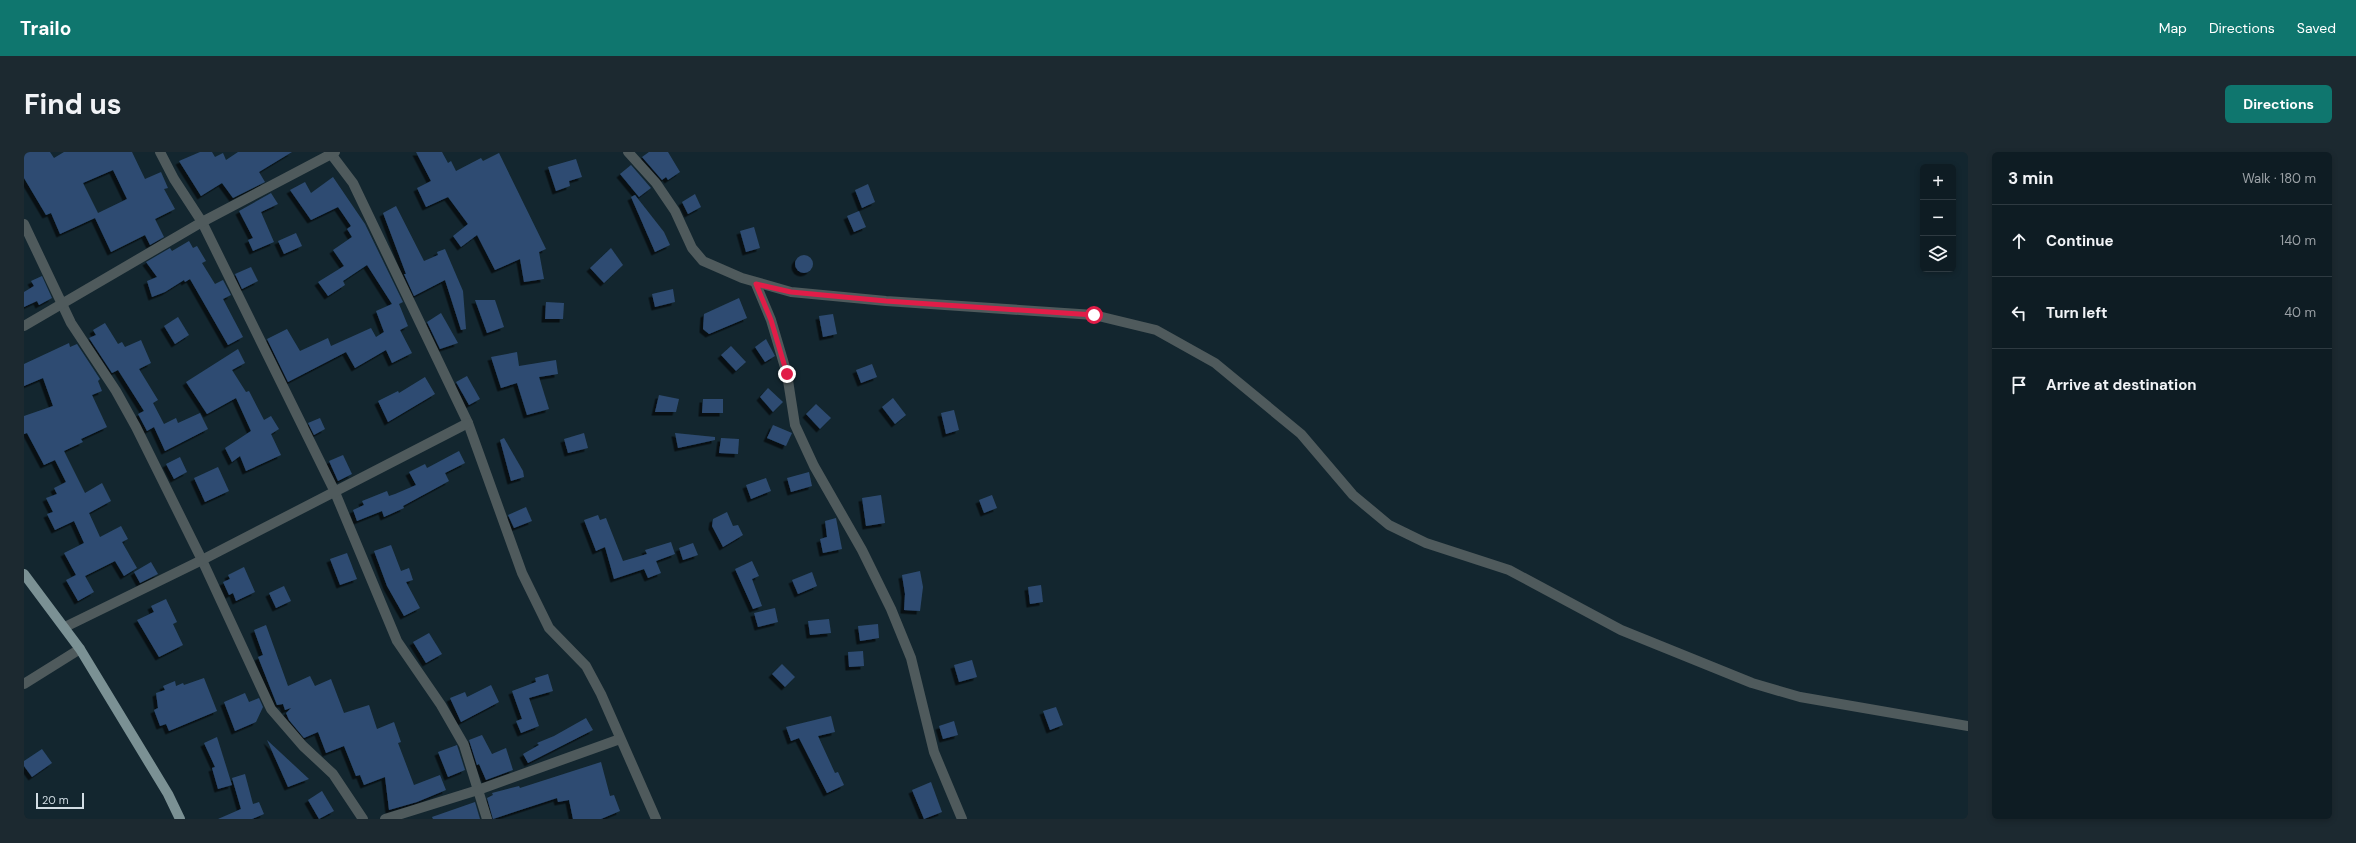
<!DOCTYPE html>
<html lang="en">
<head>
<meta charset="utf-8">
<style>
	body { margin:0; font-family:"DM Sans",sans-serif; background:#1c2930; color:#f1f3f6 }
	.controls { position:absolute; right:12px; top:12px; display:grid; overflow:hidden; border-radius:6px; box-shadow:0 2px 6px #0003 }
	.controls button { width:36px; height:36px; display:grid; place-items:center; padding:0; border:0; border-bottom:1px solid #2e3a41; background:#0e1c23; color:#f1f3f6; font:20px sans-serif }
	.scale { position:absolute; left:12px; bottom:10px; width:48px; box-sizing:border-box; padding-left:4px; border:2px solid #d2dde4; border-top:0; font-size:11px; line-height:14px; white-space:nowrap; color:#d2dde4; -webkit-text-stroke:3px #13262f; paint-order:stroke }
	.stop { position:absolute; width:12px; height:12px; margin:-9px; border:3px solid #e11d48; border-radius:50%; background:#fff }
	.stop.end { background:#e11d48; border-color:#fff; box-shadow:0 1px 4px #0008 }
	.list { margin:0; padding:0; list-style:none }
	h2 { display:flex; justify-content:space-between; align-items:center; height:52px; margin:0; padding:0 16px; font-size:17px }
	h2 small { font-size:13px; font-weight:400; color:#9ba1a6 }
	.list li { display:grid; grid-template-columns:26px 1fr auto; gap:12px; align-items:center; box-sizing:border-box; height:72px; padding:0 16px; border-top:1px solid #2e3a41 }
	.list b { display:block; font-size:15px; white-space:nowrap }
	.list em { font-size:13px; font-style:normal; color:#9ba1a6 }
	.icon { flex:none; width:22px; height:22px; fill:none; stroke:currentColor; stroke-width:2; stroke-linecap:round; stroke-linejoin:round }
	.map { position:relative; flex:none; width:1944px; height:667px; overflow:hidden; border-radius:6px }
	header { display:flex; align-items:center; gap:24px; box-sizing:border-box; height:56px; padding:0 20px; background:#0f766e; color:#fff }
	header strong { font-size:19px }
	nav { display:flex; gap:22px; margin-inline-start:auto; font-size:14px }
	.intro { display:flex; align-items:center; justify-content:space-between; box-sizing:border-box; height:96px; padding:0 24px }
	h1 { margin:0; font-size:28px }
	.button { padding:10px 18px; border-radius:6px; background:#0f766e; color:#fff; font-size:14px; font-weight:700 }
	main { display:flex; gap:24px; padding:0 24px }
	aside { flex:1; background:#0e1c23; border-radius:6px; box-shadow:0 2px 6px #0003 }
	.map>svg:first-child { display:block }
	.building { fill:#2e4c72; fill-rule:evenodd; filter:url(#shadow) }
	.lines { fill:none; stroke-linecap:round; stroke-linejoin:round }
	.minor { stroke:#4f5a5c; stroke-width:10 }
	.major { stroke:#7b9194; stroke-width:10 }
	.route { stroke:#e11d48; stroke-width:5 }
</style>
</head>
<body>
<header>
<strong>Trailo</strong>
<nav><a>Map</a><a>Directions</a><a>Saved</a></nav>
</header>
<div class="intro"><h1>Find us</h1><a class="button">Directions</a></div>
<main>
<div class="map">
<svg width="1944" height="667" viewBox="0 0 1944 667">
	<defs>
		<filter id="shadow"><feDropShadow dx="-3.5" dy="3.5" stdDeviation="0" flood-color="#0009"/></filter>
	</defs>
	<rect width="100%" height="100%" fill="#13262f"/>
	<g class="building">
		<path d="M0 0H26L30 6 40 0H108L121 27 137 20 144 36 140 37 151 57 131 67 140 85 126 93 121 83 87 100 71 66 36 82 27 61 22 63 0 26ZM89 18 103 47 74 61 59 31Z"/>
		<path d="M176 0H188L191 5 199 1 202 8 214 0H268L235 20 241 30 209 46 198 31 177 44 155 9Z"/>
		<path d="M392 0H418L424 11 427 9 432 19 457 6 459 9 475 1 522 97 515 100 520 127 500 130 496 107 471 118 453 83 437 95 429 84 444 72 424 45 402 55 393 36 407 29Z"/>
		<path d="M625 0H644L656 20 644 28 642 25 638 28 618 5Z"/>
		<path d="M552 7 558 25 545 29 546 34 532 39 524 15Z"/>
		<path d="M607 13 627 36 615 45 596 22Z"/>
		<path d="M309 25 341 72 379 150 375 152 384 174 376 178 388 201 368 211 362 198 331 216 322 200 264 230 243 187 263 177 276 199 304 186 307 194 347 176 352 185 360 180 352 159 368 152 343 113 319 129 321 133 304 144 294 130 320 114 309 98 328 85 323 77 327 74 314 55 287 68 266 38 281 30 287 41Z"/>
		<path d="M844 32 851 50 838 56 831 38Z"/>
		<path d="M247 41 254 52 237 60 250 90 229 99 224 88 229 86 215 59Z"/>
		<path d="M671 42 677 55 664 62 658 50Z"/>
		<path d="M611 43 640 80 646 93 631 100 607 45Z"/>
		<path d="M372 54 400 109 414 103 413 100 421 97 439 139 442 177 437 178 421 128 390 144 380 122H382L359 61Z"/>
		<path d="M835 59 842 75 830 80 823 64Z"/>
		<path d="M730 75 736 96 722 100 716 79Z"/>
		<path d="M272 81 278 94 260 102 254 89Z"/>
		<path d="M165 89 169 96 173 94 182 109 178 111 191 132 199 128 207 143 199 147 219 185 204 193 166 127 161 130 160 128 141 140 128 145 123 129 133 125 122 110 146 96 148 99Z"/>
		<path d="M587 96 599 113 580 131 566 116Z"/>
		<circle cx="780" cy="112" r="9"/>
		<path d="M227 115 234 129 218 137 211 122Z"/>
		<path d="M18 124 28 146 15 153 13 149 0 155V140L10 134 7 129Z"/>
		<path d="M649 137 651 150 631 155 628 142Z"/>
		<path d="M715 146 723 166 685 182 679 177 680 162Z"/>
		<path d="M451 148H471L480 175 463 181Z"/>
		<path d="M522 150 540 151 539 167H521Z"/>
		<path d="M417 161 434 191 416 197 403 170Z"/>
		<path d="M809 162 813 182 799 185 795 164Z"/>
		<path d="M154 165 165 183 151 192 140 174Z"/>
		<path d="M81 171 94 192 98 190 101 195 117 188 127 211 115 217 134 248 129 251 140 272 152 266 154 271 176 261 184 277 141 299 130 275 123 279 114 262 120 259 94 218 88 221 65 186 72 183 69 178Z"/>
		<path d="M742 187 751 204 741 210 731 195Z"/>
		<path d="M45 191 46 195 53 192 76 227 74 229 78 239 68 243 83 275 57 287 59 290 40 299 61 341 78 331 87 349 65 361 76 385 97 374 104 387 98 390 113 416 100 424 91 409 61 424 70 440 54 449 42 428 52 423 40 401 60 391 50 369 31 378 23 362 29 360 22 346 33 342 30 336 42 330 31 308 20 313 3 281 0 282V264L29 254 19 226 0 234V212Z"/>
		<path d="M707 194 722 210 712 219 697 203Z"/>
		<path d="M214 197 221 211 208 218 222 240 225 239 240 268 247 264 255 277 247 282 257 303 222 319 216 304 208 310 201 296 227 279 212 246 183 262 162 230Z"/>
		<path d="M493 200 495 214 532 208 534 222 515 225 525 257 503 263 493 231 477 236 467 205Z"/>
		<path d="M848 212 853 225 837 231 832 218Z"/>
		<path d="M443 224 456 247 445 253 432 230Z"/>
		<path d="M401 225 411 242 364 270 354 249 374 239 375 241Z"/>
		<path d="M744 236 759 250 749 260 736 245Z"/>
		<path d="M635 243 655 247 652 260H631Z"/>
		<path d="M869 246 882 263 871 272 858 255Z"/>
		<path d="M679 247H699V261H678Z"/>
		<path d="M792 252 807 266 796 277 782 262Z"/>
		<path d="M930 258 935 278 922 282 917 261Z"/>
		<path d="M296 266 301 277 290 283 284 271Z"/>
		<path d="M749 273 768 281 762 294 743 286Z"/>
		<path d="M560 281 564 296 544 301 540 287Z"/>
		<path d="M651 281 691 285V288L654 296Z"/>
		<path d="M480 286 499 319 500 325 487 329 476 288Z"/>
		<path d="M697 286 715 287 714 302 695 301Z"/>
		<path d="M435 299 441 311 421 321 425 329 379 354 380 356 360 365 358 359 333 369 329 358 340 353 338 349 363 339 365 344 371 342 392 333 385 320 401 312 403 316Z"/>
		<path d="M319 303 328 322 314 329 305 309Z"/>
		<path d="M156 305 163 320 150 327 142 312Z"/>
		<path d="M194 315 205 339 181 350 170 326Z"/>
		<path d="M785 320 788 334 767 340 763 326Z"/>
		<path d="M742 326 747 339 727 347 722 333Z"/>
		<path d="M857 343 861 371 842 374 838 346Z"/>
		<path d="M968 343 973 356 960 361 955 348Z"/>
		<path d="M502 355 508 369 490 376 484 363Z"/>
		<path d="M703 360 709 374 714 373 719 383 699 395 688 374 689 367Z"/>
		<path d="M574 363 576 368 582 366 599 409 623 402 621 398 647 390 651 402 632 409 637 421 624 426 620 417 590 427 581 395 572 399 560 368Z"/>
		<path d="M812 366 818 397 799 401 796 387 803 385 801 369Z"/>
		<path d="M669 391 674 403 659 408 655 396Z"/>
		<path d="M367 393 377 419 385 416 389 428 382 430 396 456 380 464 363 434 350 399Z"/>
		<path d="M323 401 333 427 316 433 306 407Z"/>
		<path d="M728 409 735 424 728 427 738 454 729 457 711 417Z"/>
		<path d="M127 410 134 422 116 431 110 420Z"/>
		<path d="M220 415 231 440 212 449 209 441 205 443 199 430 206 427 204 423Z"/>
		<path d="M896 419 899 435 896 459 880 458 881 442 878 423Z"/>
		<path d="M788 420 793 434 774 442 768 428Z"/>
		<path d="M1017 433 1019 450 1006 452 1004 435Z"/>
		<path d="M260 434 267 449 252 456 245 441Z"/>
		<path d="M142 447 153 470 149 472 159 493 135 505 113 468 130 460 127 454Z"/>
		<path d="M751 456 754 470 734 475 730 461Z"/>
		<path d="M805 467 807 481 786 483 784 469Z"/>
		<path d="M854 472 855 486 836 489 834 474Z"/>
		<path d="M242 473 264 534 286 524 291 534 307 527 320 561 345 553 353 577 370 570 377 590 374 591 390 633 416 623 422 638 393 650 365 658 361 625 340 633 336 623 332 624 320 594 302 601 294 580 280 586 265 568 262 561 267 556 261 558 259 552 253 553 234 505 239 503 230 478Z"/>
		<path d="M405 481 418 502 402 511 389 490Z"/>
		<path d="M839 499 840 514 825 515 824 500Z"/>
		<path d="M948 508 953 525 935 530 930 513Z"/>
		<path d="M758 512 771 525 761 535 748 522Z"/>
		<path d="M524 522 529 539 505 546 515 574 497 581 492 569 498 567 488 539 512 530 511 526Z"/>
		<path d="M180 526 193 559 145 579 142 572 136 574 130 558 134 556 132 541 141 538 139 534 151 529 152 534 159 531 160 533Z"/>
		<path d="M467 533 475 550 437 570 426 546 441 540 443 545Z"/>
		<path d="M221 541 225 550 235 546 239 555 232 570 211 579 200 550Z"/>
		<path d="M1032 555 1039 573 1026 578 1019 559Z"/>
		<path d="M807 564 811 580 794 584 811 621 814 620 820 633 803 641 775 586 767 589 762 575Z"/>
		<path d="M562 566 569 578 504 611 499 602 515 593 513 591 530 584Z"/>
		<path d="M930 569 934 583 919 587 915 574Z"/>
		<path d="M458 583 468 602 482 596 489 618 462 628 455 612 453 613 445 588Z"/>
		<path d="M193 585 208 633 194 637 188 616 191 615 180 591Z"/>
		<path d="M243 588 285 627 264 635Z"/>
		<path d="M433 593 441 618 424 625 414 600Z"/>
		<path d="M18 597 28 611 8 625 0 614V609Z"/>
		<path d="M577 610 586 644 590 643 596 659 577 667H549L545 648 534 650 533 646 469 667 463 646 469 643 468 641 495 634 496 636Z"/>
		<path d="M221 622 229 652 235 650 240 662 228 667H194L217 657 208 626Z"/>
		<path d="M907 630 918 660 900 667 888 638Z"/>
		<path d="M298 639 310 659 295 667 284 648Z"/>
		<path d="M451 650 456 667H409L408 665Z"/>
	</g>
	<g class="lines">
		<g class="minor">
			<path d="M136 0 150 27 178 70 310 338 373 489 417 553 440 593 463 667"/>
			<path d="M604 0 632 31 651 59 668 96 679 109 718 126 767 140 862 149 1070 163 1132 178 1191 211 1277 282 1329 343 1365 373 1402 391 1485 418 1597 478 1728 531 1776 545 1944 574"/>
			<path d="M307 2 329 31 444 271 498 421 525 476 562 514 577 542 632 667"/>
			<path d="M0 72 47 171 92 239 112 275 178 408 247 557 279 594 309 622 339 667"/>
			<path d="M732 132 747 168 763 222 771 273 790 314 838 398 867 457 887 506 910 600 938 667"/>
			<path d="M0 174 178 70 311 0"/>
			<path d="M41 475 178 408 444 271"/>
			<path d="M0 532 56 497"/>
			<path d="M361 667 454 638 596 587"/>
		</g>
		<path class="major" d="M0 422 56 497 144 642 156 667"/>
	</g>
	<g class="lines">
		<path class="route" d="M763 222 747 168 732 132 767 140 862 149 1070 163"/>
	</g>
</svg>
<div class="controls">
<button>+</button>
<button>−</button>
<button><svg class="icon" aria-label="layers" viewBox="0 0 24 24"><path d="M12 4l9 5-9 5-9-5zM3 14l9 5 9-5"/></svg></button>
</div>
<div class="scale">20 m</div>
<div class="stop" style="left:1070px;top:163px"></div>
<div class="stop end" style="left:763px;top:222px"></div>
</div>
<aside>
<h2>3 min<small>Walk · 180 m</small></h2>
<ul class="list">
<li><svg class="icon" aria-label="ahead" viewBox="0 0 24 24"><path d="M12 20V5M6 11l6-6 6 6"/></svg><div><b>Continue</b></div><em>140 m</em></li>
<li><svg class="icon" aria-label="left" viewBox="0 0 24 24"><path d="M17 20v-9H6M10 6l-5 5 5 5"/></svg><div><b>Turn left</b></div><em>40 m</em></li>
<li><svg class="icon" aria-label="arrive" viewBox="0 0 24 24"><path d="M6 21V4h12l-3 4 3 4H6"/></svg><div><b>Arrive at destination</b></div></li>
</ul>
</aside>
</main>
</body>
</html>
